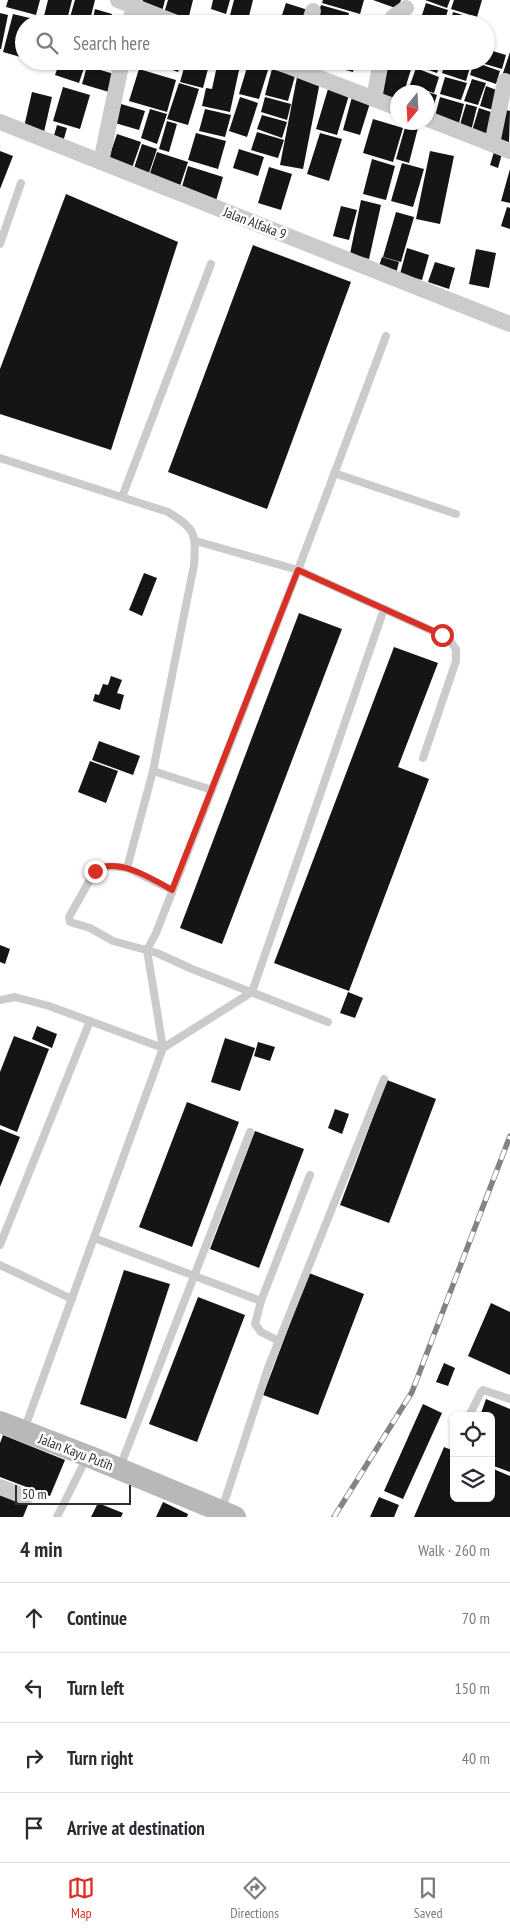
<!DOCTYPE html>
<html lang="en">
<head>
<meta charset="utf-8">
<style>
	body { margin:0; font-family:"PT Sans Narrow",sans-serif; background:#f2f2f3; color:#2b2b33 }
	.controls { position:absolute; right:15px; bottom:15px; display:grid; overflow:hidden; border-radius:8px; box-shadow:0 1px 4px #0004 }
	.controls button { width:45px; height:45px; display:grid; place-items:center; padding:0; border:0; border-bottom:1px solid #e1e1e2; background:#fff; color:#2b2b33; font:25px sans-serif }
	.compass { position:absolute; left:390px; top:85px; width:45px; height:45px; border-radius:50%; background:#fff; box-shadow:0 1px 4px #0004; rotate:198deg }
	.scale { position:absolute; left:15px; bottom:12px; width:116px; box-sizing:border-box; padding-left:5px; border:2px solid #2e2e2e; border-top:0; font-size:14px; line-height:18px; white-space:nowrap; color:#2e2e2e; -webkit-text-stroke:4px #fff; paint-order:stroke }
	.stop { position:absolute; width:15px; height:15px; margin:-11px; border:4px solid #d93025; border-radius:50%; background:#fff }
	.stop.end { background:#d93025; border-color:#fff; box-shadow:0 1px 5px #0008 }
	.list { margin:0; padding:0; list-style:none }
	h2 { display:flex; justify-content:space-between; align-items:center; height:65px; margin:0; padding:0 20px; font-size:21px }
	h2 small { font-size:16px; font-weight:400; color:#7c7c81 }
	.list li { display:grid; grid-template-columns:32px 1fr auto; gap:15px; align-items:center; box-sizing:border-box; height:70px; padding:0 20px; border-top:1px solid #e1e1e2 }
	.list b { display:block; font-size:19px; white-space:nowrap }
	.list em { font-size:16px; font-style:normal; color:#7c7c81 }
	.icon { flex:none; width:28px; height:28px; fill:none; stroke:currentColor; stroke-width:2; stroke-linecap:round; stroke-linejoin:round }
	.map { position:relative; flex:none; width:510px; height:1517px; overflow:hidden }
	.search { position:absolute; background:#fff; box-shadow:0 1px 4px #0004; left:15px; right:15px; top:15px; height:55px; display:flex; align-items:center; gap:12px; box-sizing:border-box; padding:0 18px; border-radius:28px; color:#7c7c81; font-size:19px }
	.sheet { height:345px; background:#fff }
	nav { display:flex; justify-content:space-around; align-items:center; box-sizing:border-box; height:70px; border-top:1px solid #e1e1e2; background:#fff; font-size:14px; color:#7c7c81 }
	nav a { display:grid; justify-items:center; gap:2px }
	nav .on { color:#d93025 }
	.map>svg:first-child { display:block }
	.building { fill:#151515 }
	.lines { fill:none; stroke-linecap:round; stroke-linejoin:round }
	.lane { stroke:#cbcbcb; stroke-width:8 }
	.street { stroke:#cbcbcb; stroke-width:16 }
	.secondary { stroke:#b8b8b8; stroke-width:22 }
	.rail-casing { stroke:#838383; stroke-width:5.5 }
	.rail { stroke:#fff; stroke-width:4; stroke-dasharray:11; stroke-linecap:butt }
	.route { stroke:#d93025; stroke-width:6 }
	.labels { text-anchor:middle; stroke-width:5; stroke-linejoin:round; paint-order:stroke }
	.street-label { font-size:14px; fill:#2e2e2e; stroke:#fff }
</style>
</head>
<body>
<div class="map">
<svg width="510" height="1517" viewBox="0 0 510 1517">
	<rect width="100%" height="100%" fill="#fff"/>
	<g class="building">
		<path d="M8 0H40L36 15 6 7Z"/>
		<path d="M48 0H72L66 24H42Z"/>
		<path d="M75 0H95L89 24H68Z"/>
		<path d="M138 0H165L162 12Z"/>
		<path d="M168 0H193L188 20 164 13Z"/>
		<path d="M213 0H230L226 14 211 9Z"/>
		<path d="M234 0H253L247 24 228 23Z"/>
		<path d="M323 0H364L360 14 322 3Z"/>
		<path d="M373 0H401L398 9Z"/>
		<path d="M425 0H450L447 8Z"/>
		<path d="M454 0H482L477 17 451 9Z"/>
		<path d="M286 3 308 10 304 24H279Z"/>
		<path d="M426 3 448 10 444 22 422 15Z"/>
		<path d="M321 5 349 13 346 24H315Z"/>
		<path d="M95 9 112 14 110 24 92 23Z"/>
		<path d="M453 12 479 20 477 24H450Z"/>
		<path d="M0 13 8 15 1 49H0Z"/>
		<path d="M13 14 38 20 37 24H24V58L3 52Z"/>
		<path d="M143 15 166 24H140Z"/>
		<path d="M398 16 423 23V24H396Z"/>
		<path d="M486 49 506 55 502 69 478 62 486 61Z"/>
		<path d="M510 52V78L502 76Z"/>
		<path d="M30 61H56L54 70 29 63Z"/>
		<path d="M60 61H73L85 65 79 83 55 75Z"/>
		<path d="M82 61H117L114 71Z"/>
		<path d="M148 61H182L178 72Z"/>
		<path d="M186 61H210L203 88 180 82Z"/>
		<path d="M218 61H241L230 112 202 106 206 88 212 89Z"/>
		<path d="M328 61H355L353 72 327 65Z"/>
		<path d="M387 61H406L413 63 404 92H398V99L377 93Z"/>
		<path d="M419 61H441L437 73 417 66Z"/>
		<path d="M446 61H464L471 64 466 81 442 73Z"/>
		<path d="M474 62 500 71 496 84 470 75Z"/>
		<path d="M248 64 268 70 259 99 239 94Z"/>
		<path d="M87 66 114 74 109 92 82 84Z"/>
		<path d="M416 68 439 77 434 93 410 85Z"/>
		<path d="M139 69 176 80 167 112 129 101Z"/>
		<path d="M272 69 295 76 288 101 265 95Z"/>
		<path d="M297 77 320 82 303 169 280 165Z"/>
		<path d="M445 77 467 83 461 100 440 94Z"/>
		<path d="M472 79 486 83 478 105 464 101Z"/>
		<path d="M179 83 199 89 188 125 167 119Z"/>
		<path d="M486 86 499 91 493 110 480 106Z"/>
		<path d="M63 87 90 95 80 129 53 121Z"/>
		<path d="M413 87 437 95 430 116 428 115V92H411Z"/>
		<path d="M328 89 349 95 337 135 316 129Z"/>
		<path d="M32 92 52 97 44 132 24 127Z"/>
		<path d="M240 97 258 103 247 137 229 131Z"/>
		<path d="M265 97 291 104 287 120 261 112Z"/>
		<path d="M352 97 370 103 360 135 343 130Z"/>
		<path d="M440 97 464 104 458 127 434 120Z"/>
		<path d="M121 104 145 111 139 130 115 123Z"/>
		<path d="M466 104 477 107 471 131 459 128Z"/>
		<path d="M479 108 494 113 487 138 471 134Z"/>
		<path d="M150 109 167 114 157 144 141 138Z"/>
		<path d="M205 109 231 115 225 137 199 131Z"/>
		<path d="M502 109 510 111 509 143 495 140Z"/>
		<path d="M262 115 287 122 282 138 257 129Z"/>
		<path d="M373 119 403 128 393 162 363 153Z"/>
		<path d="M167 121 177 124 169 152 159 149Z"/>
		<path d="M406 124 418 128 409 163 396 159Z"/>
		<path d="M57 125 67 128 63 142 53 139Z"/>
		<path d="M257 132 284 140 278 158 251 150Z"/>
		<path d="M196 133 226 141 218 169 188 160Z"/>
		<path d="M320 133 342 139 329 181 307 174Z"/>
		<path d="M117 134 141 142 132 168 108 160Z"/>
		<path d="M142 144 157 149 149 173 134 168Z"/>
		<path d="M239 149 264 157 258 176 233 168Z"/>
		<path d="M0 151 13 156 0 189Z"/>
		<path d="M430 151 454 156 440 224 416 219Z"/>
		<path d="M157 152 188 162 180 186 149 176Z"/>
		<path d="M494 152 502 154 498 168 490 165Z"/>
		<path d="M372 159 395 166 386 200 363 194Z"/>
		<path d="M402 163 424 169 413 207 391 201Z"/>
		<path d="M188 166 223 177 216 201 181 190Z"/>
		<path d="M269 167 292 174 281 210 258 203Z"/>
		<path d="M510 169V203L501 201Z"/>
		<path d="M66 194 178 242 111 450 0 414V369Z"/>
		<path d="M361 200 381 205 369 259 350 254Z"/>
		<path d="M341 206 357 210 349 240 333 236Z"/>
		<path d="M507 207 510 208V229L501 226Z"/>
		<path d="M396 212 414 217 401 262 383 257Z"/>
		<path d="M253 245 351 282 267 509 168 472Z"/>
		<path d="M407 248 429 255 422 280 400 274Z"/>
		<path d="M476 249 496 253 489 288 469 284Z"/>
		<path d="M382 257 399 262 396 274 378 269Z"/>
		<path d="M435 262 455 268 449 289 428 282Z"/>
		<path d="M144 573 157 578 142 616 129 610Z"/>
		<path d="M299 613 342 629 222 944 180 928Z"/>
		<path d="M394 647 438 663 398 767 429 779 349 991 274 963Z"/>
		<path d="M111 676 122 680 117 693 124 695 120 710 93 701 95 694 99 695 103 684 108 685Z"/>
		<path d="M99 741 140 756 133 775 92 760Z"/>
		<path d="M90 761 118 771 106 803 78 792Z"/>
		<path d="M0 945 10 949 5 964 0 962Z"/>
		<path d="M348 992 363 998 355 1018 340 1013Z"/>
		<path d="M37 1026 57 1034 52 1048 32 1039Z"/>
		<path d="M14 1036 49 1049 17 1132 0 1125V1072Z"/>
		<path d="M225 1038 255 1048 240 1091 211 1082Z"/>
		<path d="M258 1042 275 1047 270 1061 254 1056Z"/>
		<path d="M387 1080 436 1099 389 1223 340 1205Z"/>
		<path d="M187 1102 239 1122 192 1247 139 1227Z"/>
		<path d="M335 1109 349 1114 342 1134 328 1128Z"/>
		<path d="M0 1129 20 1137 0 1187Z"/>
		<path d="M255 1131 304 1149 259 1268 210 1249Z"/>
		<path d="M124 1270 170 1284 126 1419 80 1404Z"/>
		<path d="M309 1273 364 1294 318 1415 263 1395Z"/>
		<path d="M198 1297 245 1315 197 1442 149 1424Z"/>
		<path d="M491 1303 510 1312V1375L468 1356Z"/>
		<path d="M444 1363 455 1368 448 1386 436 1382Z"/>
		<path d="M486 1399 510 1409V1472L491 1465V1416H480Z"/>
		<path d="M423 1404 442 1413 403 1499 384 1491Z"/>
		<path d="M3 1435 65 1460 50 1496 0 1477V1443Z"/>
		<path d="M444 1447 454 1451V1498H491V1468L510 1476V1517H414Z"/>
		<path d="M0 1495 28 1505 23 1517H0Z"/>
		<path d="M379 1497 399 1505 394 1517H370Z"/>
		<path d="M163 1502 188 1514 187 1517H156Z"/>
		<path d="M98 1503 123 1513 121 1517H91Z"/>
	</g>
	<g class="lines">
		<g class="lane">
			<path d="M0 244 21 183"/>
			<path d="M0 458 168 512C196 529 196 534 194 565L153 771 212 790"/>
			<path d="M334 473 456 514"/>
			<path d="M122 497 211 264"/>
			<path d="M196 541 298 570 448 638 456 649V661L423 758"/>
			<path d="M153 771 127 868 172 890"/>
			<path d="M127 868C115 867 105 864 95 871L69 917 70 922 90 928 113 941 157 953 192 969 328 1022"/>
			<path d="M0 1000 15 997 49 1006 163 1048 252 992 384 609"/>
			<path d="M94 1238 261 1301 310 1175"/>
			<path d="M0 1245 90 1021"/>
			<path d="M0 1265 72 1299"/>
			<path d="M261 1301 255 1324 261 1332 279 1341"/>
			<path d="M469 1416 481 1392 483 1390 510 1399"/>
			<path d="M24 1430 163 1048 147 950 156 933 298 570 386 336"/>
			<path d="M120 1467 250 1132"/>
			<path d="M222 1509 268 1368 384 1079"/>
			<path d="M57 1517 86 1459"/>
		</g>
		<g class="street">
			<path d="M118 0 179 24"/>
			<path d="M130 24 135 0"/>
			<path d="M309 24 313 11"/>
			<path d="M390 24 393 17 406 8"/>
			<path d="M275 61 398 108"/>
			<path d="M374 99 381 61"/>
			<path d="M428 119 510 151"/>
			<path d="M0 122 510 324"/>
			<path d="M492 144 505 81"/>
			<path d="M101 162 122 61"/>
			<path d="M0 1487 26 1497"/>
		</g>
		<path class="secondary" d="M0 1422 88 1456 235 1517"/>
		<defs>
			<path id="rail" d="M334 1517 412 1392 510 1136"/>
		</defs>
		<use href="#rail" class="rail-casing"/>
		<use href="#rail" class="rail"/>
	</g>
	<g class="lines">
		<path class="route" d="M95 871C116 856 153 879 172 890L298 570 442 635"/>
	</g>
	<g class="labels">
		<g class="street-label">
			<text transform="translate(255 223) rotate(21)" y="5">Jalan Alfaka 9</text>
			<text transform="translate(76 1452) rotate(21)" y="5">Jalan Kayu Putih</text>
		</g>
	</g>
</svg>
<div class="controls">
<button><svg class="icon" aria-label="locate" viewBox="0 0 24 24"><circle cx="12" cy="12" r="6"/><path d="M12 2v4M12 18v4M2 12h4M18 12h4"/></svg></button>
<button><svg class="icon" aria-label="layers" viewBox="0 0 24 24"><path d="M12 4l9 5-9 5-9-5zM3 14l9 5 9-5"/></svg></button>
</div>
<svg class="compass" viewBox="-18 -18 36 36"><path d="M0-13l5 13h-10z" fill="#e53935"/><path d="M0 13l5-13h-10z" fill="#7c7c81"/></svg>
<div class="scale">50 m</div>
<div class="stop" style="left:442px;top:635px"></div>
<div class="stop end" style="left:95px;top:871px"></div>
<div class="search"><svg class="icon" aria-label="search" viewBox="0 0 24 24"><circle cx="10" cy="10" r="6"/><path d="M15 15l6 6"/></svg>Search here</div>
</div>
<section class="sheet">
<h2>4 min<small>Walk · 260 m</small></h2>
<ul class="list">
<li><svg class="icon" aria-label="ahead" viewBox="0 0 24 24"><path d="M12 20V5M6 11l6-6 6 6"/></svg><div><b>Continue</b></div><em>70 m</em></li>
<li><svg class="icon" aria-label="left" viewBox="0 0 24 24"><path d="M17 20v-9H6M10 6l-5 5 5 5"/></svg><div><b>Turn left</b></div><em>150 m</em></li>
<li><svg class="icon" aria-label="right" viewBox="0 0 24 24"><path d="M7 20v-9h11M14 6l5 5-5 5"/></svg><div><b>Turn right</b></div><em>40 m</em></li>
<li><svg class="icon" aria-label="arrive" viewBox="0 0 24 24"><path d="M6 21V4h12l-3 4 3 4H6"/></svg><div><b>Arrive at destination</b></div></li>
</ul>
</section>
<nav>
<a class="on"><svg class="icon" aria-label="map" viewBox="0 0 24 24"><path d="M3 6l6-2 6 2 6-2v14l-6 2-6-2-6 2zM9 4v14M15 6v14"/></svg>Map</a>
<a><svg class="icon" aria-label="directions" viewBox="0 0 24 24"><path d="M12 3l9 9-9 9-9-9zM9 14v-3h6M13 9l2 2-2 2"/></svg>Directions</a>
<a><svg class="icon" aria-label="saved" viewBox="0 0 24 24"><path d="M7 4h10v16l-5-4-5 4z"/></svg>Saved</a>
</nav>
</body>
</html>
